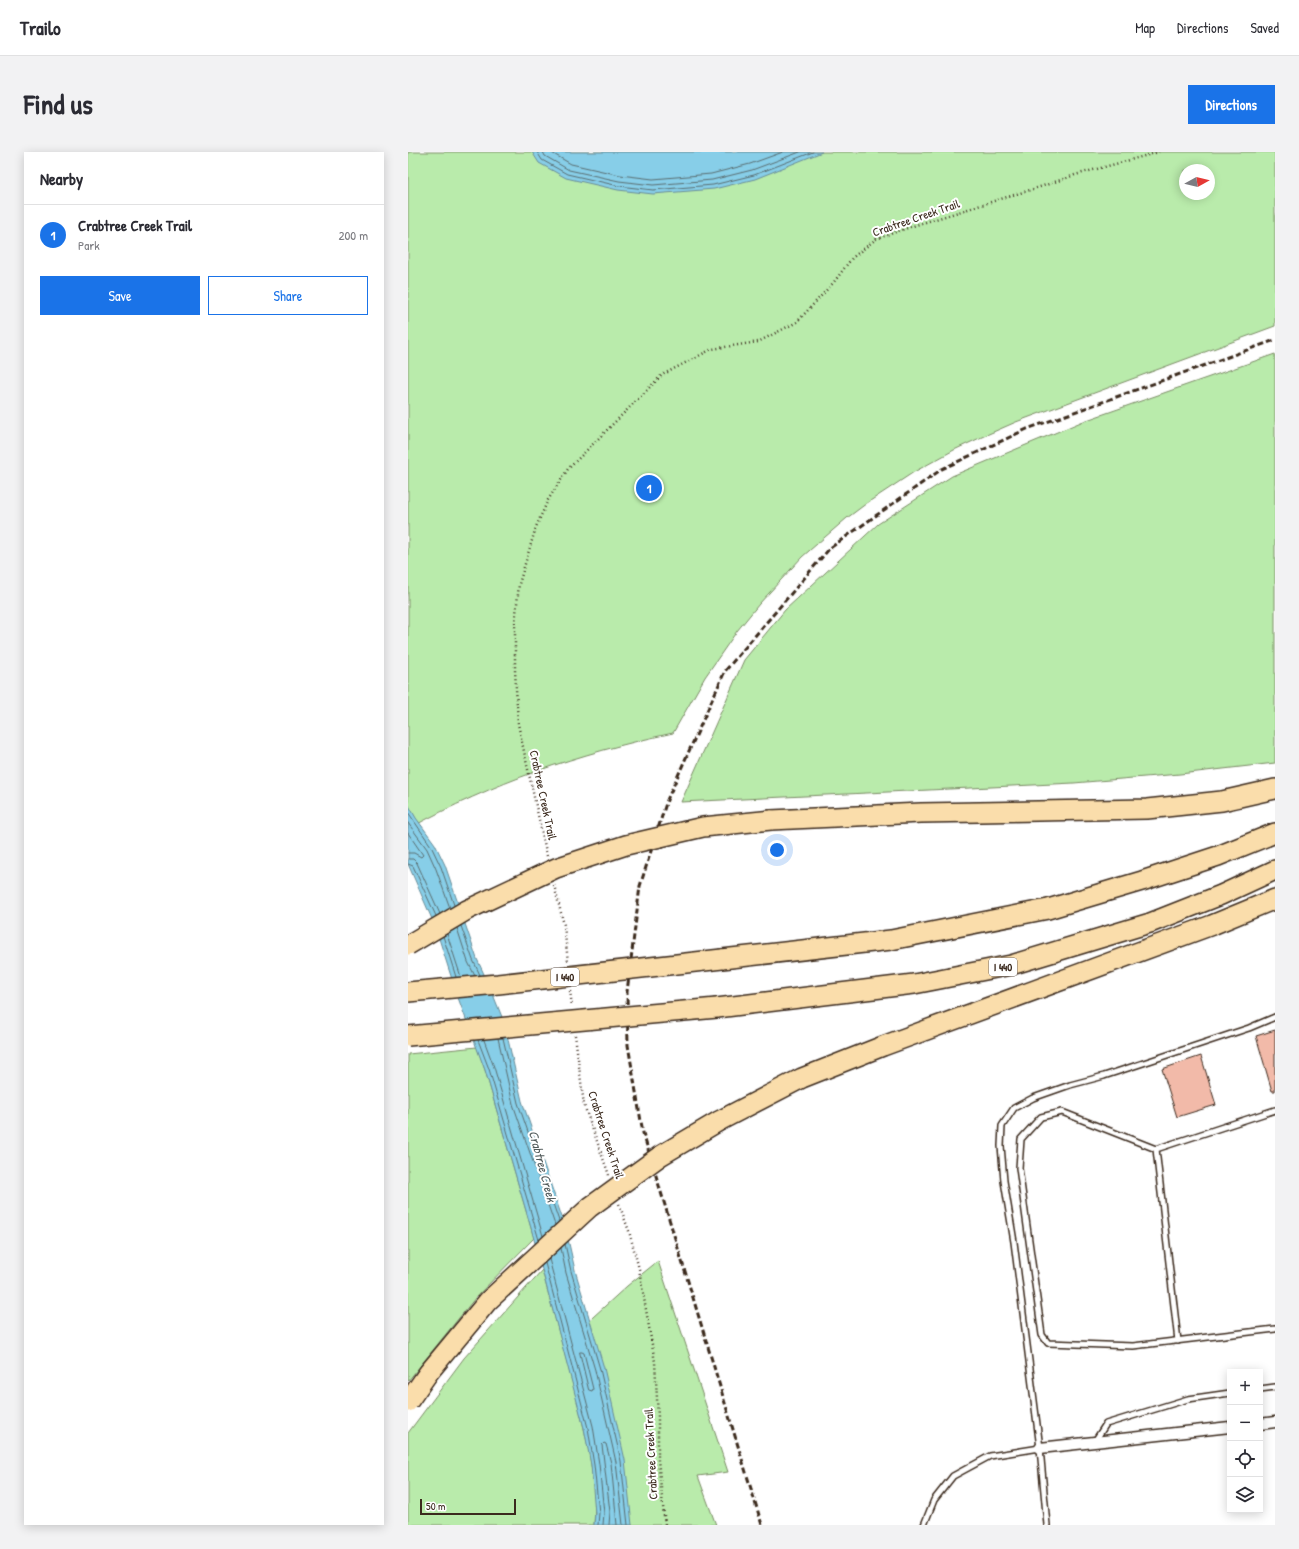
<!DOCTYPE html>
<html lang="en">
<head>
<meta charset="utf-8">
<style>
	body { margin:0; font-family:"Patrick Hand",sans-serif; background:#f2f2f3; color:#2b2b33 }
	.controls { position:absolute; right:12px; bottom:12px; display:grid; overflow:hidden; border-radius:0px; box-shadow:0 2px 10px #0003 }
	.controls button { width:36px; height:36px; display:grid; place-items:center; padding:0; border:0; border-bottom:1px solid #e1e1e2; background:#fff; color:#2b2b33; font:20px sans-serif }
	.compass { position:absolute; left:771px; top:12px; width:36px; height:36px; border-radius:50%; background:#fff; box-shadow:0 2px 10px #0003; rotate:82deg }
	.scale { position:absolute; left:12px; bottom:10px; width:96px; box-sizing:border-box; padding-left:4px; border:2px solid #3b2a1e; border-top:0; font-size:11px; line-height:14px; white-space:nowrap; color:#3b2a1e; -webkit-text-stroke:3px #fff; paint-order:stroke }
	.you { position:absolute; left:369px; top:698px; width:14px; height:14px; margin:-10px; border:3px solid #fff; border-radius:50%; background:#1a73e8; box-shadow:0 0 0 6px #1a73e833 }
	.badge { display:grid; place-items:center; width:26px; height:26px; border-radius:50%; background:#1a73e8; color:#fff; font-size:13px; font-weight:700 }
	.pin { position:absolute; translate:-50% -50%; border:2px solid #fff; box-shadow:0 1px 4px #0006 }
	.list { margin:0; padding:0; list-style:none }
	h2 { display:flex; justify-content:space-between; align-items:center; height:52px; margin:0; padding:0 16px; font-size:17px }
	h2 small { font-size:13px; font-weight:400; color:#7c7c81 }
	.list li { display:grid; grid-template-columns:26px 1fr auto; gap:12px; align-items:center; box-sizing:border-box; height:60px; padding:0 16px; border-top:1px solid #e1e1e2 }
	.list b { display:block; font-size:15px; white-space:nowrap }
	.list p { margin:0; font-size:13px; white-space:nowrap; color:#7c7c81 }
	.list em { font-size:13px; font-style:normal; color:#7c7c81 }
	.actions { display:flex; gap:8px; padding:12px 16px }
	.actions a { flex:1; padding:9px 0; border:1px solid #1a73e8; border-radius:0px; text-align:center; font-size:14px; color:#1a73e8 }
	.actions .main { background:#1a73e8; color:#fff }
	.icon { flex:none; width:22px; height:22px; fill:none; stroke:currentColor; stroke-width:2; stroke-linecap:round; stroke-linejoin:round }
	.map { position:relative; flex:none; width:867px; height:1373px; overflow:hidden; border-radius:0px }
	header { display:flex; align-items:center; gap:24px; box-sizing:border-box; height:56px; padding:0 20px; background:#fff; border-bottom:1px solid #e1e1e2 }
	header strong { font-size:19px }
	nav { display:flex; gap:22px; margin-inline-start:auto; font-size:14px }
	.intro { display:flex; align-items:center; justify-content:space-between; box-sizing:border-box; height:96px; padding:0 24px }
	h1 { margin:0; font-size:28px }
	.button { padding:10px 18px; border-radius:0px; background:#1a73e8; color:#fff; font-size:14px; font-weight:700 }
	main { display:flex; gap:24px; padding:0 24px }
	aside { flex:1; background:#fff; border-radius:0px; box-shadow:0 2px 10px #0003 }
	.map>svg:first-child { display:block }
	.green { fill:#b9ebab; stroke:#7a8a64; fill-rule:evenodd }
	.water { fill:#87cee8; stroke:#698c97 }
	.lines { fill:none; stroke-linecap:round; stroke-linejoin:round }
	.shore { stroke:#596c6f; stroke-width:1 }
	.building { fill:#f2baa9; stroke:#3b2a1e }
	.service-casing { stroke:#3b2a1e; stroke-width:8 }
	.minor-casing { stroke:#3b2a1e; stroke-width:13 }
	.motorway-casing { stroke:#3b2a1e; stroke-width:22 }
	.path { stroke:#3b2a1e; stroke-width:2.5; stroke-dasharray:1 3; stroke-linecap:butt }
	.service { stroke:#fff; stroke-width:5 }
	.minor { stroke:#fff; stroke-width:10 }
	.motorway { stroke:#faddab; stroke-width:19 }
	.rail { stroke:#3b2a1e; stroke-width:3; stroke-dasharray:6 3; stroke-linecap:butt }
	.motorway-bridge-casing { stroke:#3b2a1e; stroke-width:22; stroke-linecap:butt }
	.motorway-bridge { stroke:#faddab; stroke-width:19 }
	.labels { text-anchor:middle; stroke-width:4; stroke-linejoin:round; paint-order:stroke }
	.shield { fill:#fff; stroke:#766a62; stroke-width:1 }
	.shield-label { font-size:11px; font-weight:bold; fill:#3b2a1e }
	.street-label { font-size:12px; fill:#3b2a1e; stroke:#fff }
	.water-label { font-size:13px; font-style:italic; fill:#525b5b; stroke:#fff }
</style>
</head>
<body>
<header>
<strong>Trailo</strong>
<nav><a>Map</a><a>Directions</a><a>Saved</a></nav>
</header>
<div class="intro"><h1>Find us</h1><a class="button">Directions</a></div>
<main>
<aside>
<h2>Nearby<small></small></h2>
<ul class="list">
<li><span class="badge">1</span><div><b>Crabtree Creek Trail</b><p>Park</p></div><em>200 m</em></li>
</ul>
<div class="actions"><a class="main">Save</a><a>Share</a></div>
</aside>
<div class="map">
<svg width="867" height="1373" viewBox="0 0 867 1373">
	<rect width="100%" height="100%" fill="#fff"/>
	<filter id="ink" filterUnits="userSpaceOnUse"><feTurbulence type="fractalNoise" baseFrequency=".025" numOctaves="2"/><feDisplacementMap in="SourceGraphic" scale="8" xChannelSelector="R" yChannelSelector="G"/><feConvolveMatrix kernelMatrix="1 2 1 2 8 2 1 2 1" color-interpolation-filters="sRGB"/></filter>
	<g filter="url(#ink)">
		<g class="green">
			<path d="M0 0H867V174L608 270 576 284 546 298 506 320 459 351 439 366 394 405 351 452 329 479 297 525 265 581C168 602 87 630 0 677ZM777 18H801V42H777Z"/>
			<path d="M867 202V611L772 622 666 631 273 650 336 508 377 458 470 372 544 324 673 270Z"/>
			<path d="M69 895 77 918 126 1086 68 1145 0 1229V902Z"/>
			<path d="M250 1109 320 1320 290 1324 308 1373H204L174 1175 219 1134Z"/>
			<path d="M134 1118C144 1155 154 1192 164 1229 176 1274 190 1327 186 1373H0V1281L56 1206Z"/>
		</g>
		<g class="water">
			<path d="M124 0H414L347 27 306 37 245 42 210 38 158 26 131 11Z"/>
			<path d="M0 652 8 666 27 692 37 713 69 807 82 835 96 870 114 949 157 1074 167 1118 196 1216 217 1308 224 1373H186L187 1361 183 1313 176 1276 123 1076 77 918 49 843 27 774 0 712Z"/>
		</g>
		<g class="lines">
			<g class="shore">
				<path d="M129 0 134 8 159 22 211 34 245 38 305 33 346 23 405 0"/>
				<path d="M135 0 137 4 161 18 211 29 245 33 304 28 344 18 392 0"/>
				<path d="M142 0 163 12 212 23 245 27 303 22 342 12 375 0"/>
				<path d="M0 660 23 694 33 715 46 753"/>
				<path d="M0 671 19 697 28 717 42 756"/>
				<path d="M0 681 15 703 13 705 6 701H0"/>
				<path d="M0 707H5L9 711 32 762"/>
				<path d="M0 712 5 714 28 764"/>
				<path d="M53 774 65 808 72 823"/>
				<path d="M49 776 60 810 67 824"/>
				<path d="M39 782 53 825"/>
				<path d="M35 784 48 825"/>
				<path d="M90 886 105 952 147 1073"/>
				<path d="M95 886 110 951 151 1069"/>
				<path d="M70 888 81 917 131 1088"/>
				<path d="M76 888 86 915 135 1084"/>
				<path d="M157 1092 163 1119 192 1217 213 1309 220 1373"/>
				<path d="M153 1096 158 1121 187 1218 208 1310 215 1373"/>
				<path d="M141 1107 185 1274 191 1312 196 1361 195 1373"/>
				<path d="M137 1111 180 1276 186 1313 191 1361 190 1373"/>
				<path d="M172 1200H174L176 1201 185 1237 184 1239 181 1238Z"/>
				<path d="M201 1373 202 1360 194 1293 196 1291 198 1292 203 1311 209 1373"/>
			</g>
		</g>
		<g class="building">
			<path d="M867 878V939H864L848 884Z"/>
			<path d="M793 904 808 953 769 965 754 917Z"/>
		</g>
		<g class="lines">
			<defs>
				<g id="service">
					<path d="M867 958 748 997 654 960 633 965 613 987 611 1016 634 1183 640 1191 725 1194 867 1177"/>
					<path d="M748 997 770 1189"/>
					<path d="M852 1237 867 1235"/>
					<path d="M687 1289 698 1272 780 1247 822 1241"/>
					<path d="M516 1373 526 1348 545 1324 582 1304 632 1296"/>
					<path d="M639 1373 632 1296 606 1090 596 1029 593 994 594 974 606 956 625 946 662 933 696 924 841 876 867 865"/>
				</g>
				<g id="minor">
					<path d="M852 1272 867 1270"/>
					<path d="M632 1296 822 1275"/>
				</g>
				<g id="motorway">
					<path d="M363 668 513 661 739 657 814 649 867 637"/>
					<path d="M314 807 483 788 640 757 734 729 810 704 867 681"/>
					<path d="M309 856 506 832 603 813 742 771 813 743 867 718"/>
					<path d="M311 969 394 926 475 894 804 773 867 747"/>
				</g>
			</defs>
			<use href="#service" class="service-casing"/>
			<use href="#minor" class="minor-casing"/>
			<use href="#motorway" class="motorway-casing"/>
			<g class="path">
				<path d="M139 704 110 572 107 518V472L111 432 128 375 140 348 160 317 254 223 304 197 350 190 389 170 426 130 444 106 468 87 508 73 635 34 667 23 751 0"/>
				<path d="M146 733 156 773 160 810"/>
				<path d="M162 839 164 854"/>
				<path d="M167 883 176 953 201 1023"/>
				<path d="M211 1052 221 1079 231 1117 247 1210 250 1265V1308L257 1373"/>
			</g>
			<use href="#service" class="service"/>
			<use href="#minor" class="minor"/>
			<use href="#motorway" class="motorway"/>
			<path class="rail" d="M354 1373 235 981 220 893 219 840 232 734 259 648 317 519 422 396 534 317 619 277 867 188"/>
			<defs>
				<g id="motorway-bridge">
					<path d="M0 793 59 758 148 716 218 693 295 675 363 668"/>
					<path d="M0 840 90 832 314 807"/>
					<path d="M0 884 309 856"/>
					<path d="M0 1250 21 1220 80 1149 182 1055 252 1004 311 969"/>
				</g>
			</defs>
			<use href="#motorway-bridge" class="motorway-bridge-casing"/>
			<use href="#motorway-bridge" class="motorway-bridge"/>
		</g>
	</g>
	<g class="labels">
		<g class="shield">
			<rect x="581" y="806" width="28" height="18" rx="3"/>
			<rect x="143" y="816" width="28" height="18" rx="3"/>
		</g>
		<g class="shield-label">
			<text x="595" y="819">I 440</text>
			<text x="157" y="829">I 440</text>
		</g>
		<g class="street-label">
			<text transform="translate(508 66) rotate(-19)" y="4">Crabtree Creek Trail</text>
			<text transform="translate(135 643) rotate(78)" y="4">Crabtree Creek Trail</text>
			<text transform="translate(198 983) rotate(72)" y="4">Crabtree Creek Trail</text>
			<text transform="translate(243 1302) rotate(-93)" y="4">Crabtree Creek Trail</text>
		</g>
		<g class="water-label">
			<text transform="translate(135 1014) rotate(75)" y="5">Crabtree Creek</text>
		</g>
	</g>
</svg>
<div class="controls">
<button>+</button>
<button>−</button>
<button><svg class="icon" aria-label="locate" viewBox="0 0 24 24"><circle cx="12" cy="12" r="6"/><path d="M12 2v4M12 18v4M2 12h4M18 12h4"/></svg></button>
<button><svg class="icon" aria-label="layers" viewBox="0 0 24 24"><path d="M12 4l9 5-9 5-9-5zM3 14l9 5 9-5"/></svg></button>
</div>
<svg class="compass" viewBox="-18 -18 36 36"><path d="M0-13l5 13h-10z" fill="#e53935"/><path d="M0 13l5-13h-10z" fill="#7c7c81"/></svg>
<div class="scale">50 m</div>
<div class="you"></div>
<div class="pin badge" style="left:241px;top:336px">1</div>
</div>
</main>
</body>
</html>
